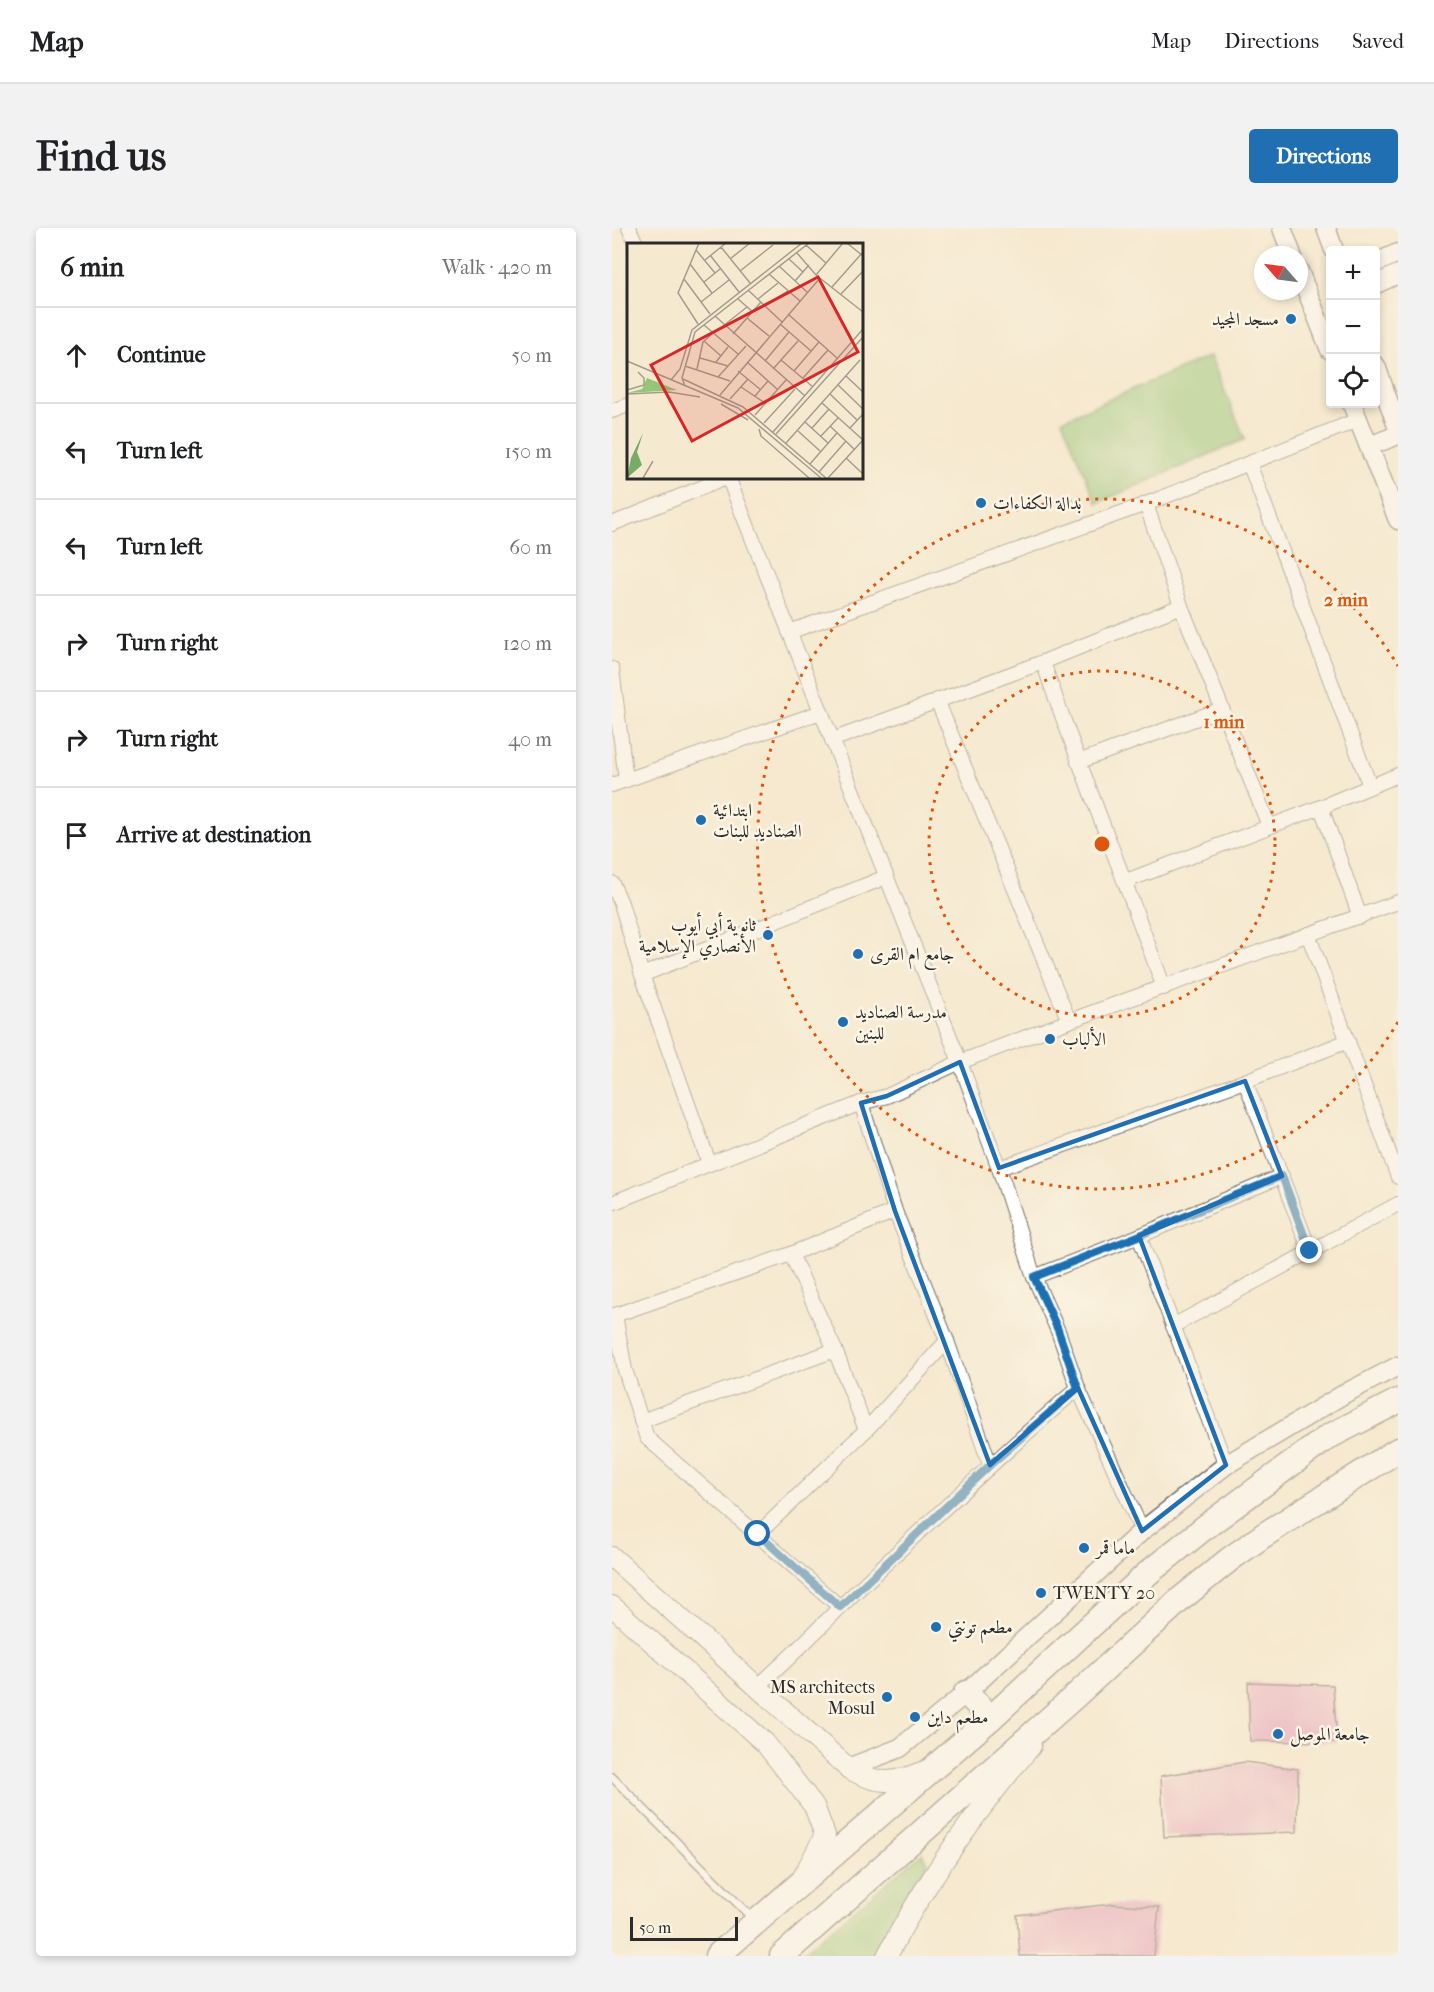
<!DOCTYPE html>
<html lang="en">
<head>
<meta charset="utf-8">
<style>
	body { margin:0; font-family:"IM FELL French Canon",Amiri,serif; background:#f2f2f2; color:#202124 }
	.controls { position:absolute; right:18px; top:18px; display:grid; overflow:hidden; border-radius:6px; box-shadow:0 3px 9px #0003 }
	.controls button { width:54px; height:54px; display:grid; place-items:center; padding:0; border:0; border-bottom:2px solid #e0e0e0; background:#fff; color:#202124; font:30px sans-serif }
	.compass { position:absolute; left:642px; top:18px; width:54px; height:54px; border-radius:50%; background:#fff; box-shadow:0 3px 9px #0003; rotate:298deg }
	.scale { position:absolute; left:18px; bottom:15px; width:108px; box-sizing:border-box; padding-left:6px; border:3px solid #2b2b2b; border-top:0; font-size:16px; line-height:21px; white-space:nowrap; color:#2b2b2b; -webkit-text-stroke:4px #fcf5e5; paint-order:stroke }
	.stop { position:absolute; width:18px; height:18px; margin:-14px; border:4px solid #1f6fb2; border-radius:50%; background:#fff }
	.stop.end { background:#1f6fb2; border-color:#fff; box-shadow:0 2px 6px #0008 }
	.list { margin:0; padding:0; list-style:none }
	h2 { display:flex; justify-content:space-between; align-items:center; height:78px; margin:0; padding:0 24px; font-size:26px }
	h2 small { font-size:20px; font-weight:400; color:#757577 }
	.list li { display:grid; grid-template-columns:39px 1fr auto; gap:18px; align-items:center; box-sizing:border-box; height:96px; padding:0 24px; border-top:2px solid #e0e0e0 }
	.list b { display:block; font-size:22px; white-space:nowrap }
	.list em { font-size:20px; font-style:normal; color:#757577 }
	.icon { flex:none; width:33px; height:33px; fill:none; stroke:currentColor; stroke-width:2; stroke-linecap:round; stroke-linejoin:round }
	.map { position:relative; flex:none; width:786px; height:1728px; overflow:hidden; border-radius:6px }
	header { display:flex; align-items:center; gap:36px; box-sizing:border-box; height:84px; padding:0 30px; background:#fff; border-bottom:2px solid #e0e0e0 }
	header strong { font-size:28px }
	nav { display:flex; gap:33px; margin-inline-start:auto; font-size:21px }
	.intro { display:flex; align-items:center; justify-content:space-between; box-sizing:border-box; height:144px; padding:0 36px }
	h1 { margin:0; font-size:42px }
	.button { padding:15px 27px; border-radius:6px; background:#1f6fb2; color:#fff; font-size:21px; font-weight:700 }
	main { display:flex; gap:36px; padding:0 36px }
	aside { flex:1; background:#fff; border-radius:6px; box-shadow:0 3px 9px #0003 }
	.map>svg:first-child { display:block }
	.green { fill:#93c677; stroke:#5f7851; stroke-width:1.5 }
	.building { fill:#e498bd }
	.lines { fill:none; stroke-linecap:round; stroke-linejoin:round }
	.service-casing { stroke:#726e65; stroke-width:10 }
	.minor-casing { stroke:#726e65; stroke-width:16 }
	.tertiary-casing { stroke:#726e65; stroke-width:21 }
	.secondary-casing { stroke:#726e65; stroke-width:22 }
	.trunk-casing { stroke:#726e65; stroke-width:27 }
	.service { stroke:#fff; stroke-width:7 }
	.minor { stroke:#fff; stroke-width:14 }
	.tertiary { stroke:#fff; stroke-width:18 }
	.secondary { stroke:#fff; stroke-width:20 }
	.trunk { stroke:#fff; stroke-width:24 }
	.route { stroke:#1f6fb2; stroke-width:8 }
	.marked { fill:none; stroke:#1f6fb2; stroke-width:4.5; stroke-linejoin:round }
	.ring { fill:none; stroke:#df570e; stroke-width:3; stroke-dasharray:3 6 }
	.poi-dot { fill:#1f6fb2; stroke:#fcf5e5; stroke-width:2 }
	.labels { text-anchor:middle; stroke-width:5; stroke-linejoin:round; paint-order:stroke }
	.poi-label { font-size:18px; fill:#2b2b2b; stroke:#fcf5e5; text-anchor:start }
	.inset-road { fill:none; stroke:#a49d8e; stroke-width:1.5 }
	.view { fill:#d62828; fill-opacity:0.15; stroke:#d62828; stroke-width:3 }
	.inset-edge { fill:none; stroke:#2b2b2b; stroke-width:3 }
	.centre { fill:#df570e; stroke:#fcf5e5; stroke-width:3 }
	.ring-label { font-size:18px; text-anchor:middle; font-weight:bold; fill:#df570e; stroke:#fcf5e5; stroke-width:5; stroke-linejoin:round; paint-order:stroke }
</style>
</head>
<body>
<header>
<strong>Map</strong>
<nav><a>Map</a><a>Directions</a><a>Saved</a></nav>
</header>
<div class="intro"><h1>Find us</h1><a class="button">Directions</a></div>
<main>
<aside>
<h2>6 min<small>Walk · 420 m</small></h2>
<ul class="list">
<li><svg class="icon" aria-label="ahead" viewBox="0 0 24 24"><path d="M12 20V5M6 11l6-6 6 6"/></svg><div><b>Continue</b></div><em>50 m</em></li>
<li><svg class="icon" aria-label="left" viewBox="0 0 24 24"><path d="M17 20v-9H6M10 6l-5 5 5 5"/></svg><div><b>Turn left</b></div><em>150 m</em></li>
<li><svg class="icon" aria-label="left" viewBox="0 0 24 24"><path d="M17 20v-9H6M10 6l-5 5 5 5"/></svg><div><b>Turn left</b></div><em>60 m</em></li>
<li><svg class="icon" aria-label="right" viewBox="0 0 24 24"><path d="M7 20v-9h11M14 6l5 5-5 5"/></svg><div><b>Turn right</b></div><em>120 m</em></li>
<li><svg class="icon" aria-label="right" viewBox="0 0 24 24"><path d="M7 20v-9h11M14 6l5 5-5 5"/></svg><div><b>Turn right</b></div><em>40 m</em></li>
<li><svg class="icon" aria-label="arrive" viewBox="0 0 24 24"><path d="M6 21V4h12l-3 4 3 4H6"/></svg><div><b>Arrive at destination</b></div></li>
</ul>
</aside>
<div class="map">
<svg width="786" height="1728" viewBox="0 0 786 1728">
	<rect width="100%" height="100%" fill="#fcf5e5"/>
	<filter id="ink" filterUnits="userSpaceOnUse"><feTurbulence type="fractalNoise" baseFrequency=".0167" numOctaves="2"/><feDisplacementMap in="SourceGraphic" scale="12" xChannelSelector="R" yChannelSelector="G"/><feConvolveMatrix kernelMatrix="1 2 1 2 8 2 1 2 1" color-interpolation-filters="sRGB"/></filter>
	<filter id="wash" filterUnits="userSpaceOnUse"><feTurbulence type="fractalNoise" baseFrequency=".008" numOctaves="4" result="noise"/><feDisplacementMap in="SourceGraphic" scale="24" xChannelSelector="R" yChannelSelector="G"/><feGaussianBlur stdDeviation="1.35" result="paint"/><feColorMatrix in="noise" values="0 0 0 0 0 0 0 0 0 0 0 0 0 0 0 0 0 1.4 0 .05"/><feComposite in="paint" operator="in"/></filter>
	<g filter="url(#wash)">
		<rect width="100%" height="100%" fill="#f5e9d0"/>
		<g class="green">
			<path d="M598 128 633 211 485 275 450 192Z"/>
			<path d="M310 1625 317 1636 279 1692 260 1728H187Z"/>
		</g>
		<g id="blocks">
			<g class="building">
				<path d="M636 1454 721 1457 725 1514 638 1513Z"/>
				<path d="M633 1534 686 1541 685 1604 552 1609 549 1548Z"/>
				<path d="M500 1676 547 1679 542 1728H408L405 1687Z"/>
			</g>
		</g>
	</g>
	<g filter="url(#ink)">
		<use href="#blocks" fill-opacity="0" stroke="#726e65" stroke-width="1.5"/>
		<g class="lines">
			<defs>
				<path id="service" d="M0 1549 142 1692"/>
				<g id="minor">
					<path d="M17 0 24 16"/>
					<path d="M0 183 16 177"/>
					<path d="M637 235 758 558"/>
					<path d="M116 249 348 834 387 940 422 1049 446 1103 466 1160 530 1303"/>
					<path d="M534 276 569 378 657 598"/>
					<path d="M0 296 116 249"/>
					<path d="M177 404 534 276 746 192"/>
					<path d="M431 434C469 544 513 651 552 760"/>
					<path d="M0 441 14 552"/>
					<path d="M325 472 457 793"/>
					<path d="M220 512 431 434 569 378"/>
					<path d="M466 534 610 481"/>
					<path d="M0 557 209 484"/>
					<path d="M709 579 748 689"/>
					<path d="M514 653 709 579 786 547"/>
					<path d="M0 655 9 675 30 747 97 935"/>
					<path d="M696 706 786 949"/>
					<path d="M30 747 274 649"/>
					<path d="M633 853 698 1023"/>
					<path d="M249 875 283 983 335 1113 378 1237"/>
					<path d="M387 940 633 853 736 813"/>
					<path d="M0 975 249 875 275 868 348 834 457 793 786 674"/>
					<path d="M527 1008 614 1237"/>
					<path d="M179 1026 223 1122 254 1202"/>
					<path d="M422 1049 527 1008 670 948"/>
					<path d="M3 1087 13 1142 35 1210 228 1379"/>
					<path d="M0 1088 179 1026 283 983"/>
					<path d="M561 1098 786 976"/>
					<path d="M29 1193 223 1122"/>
					<path d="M146 1306 254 1202 335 1113"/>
					<path d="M146 1458C182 1427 213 1393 248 1360 319 1292 391 1225 466 1160"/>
				</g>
				<g id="tertiary">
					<path d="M670 0 680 27"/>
					<path d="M714 0 722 22"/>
					<path d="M764 35 786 25"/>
					<path d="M687 43 718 122"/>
					<path d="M764 56 786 46"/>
					<path d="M764 138 786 201"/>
					<path d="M740 176 786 292"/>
					<path d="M757 218 786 207"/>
					<path d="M236 1540 288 1520 354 1465 530 1303 614 1237 732 1166 786 1138"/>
				</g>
				<g id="secondary">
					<path d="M0 1329 236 1540C269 1559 281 1555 315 1542"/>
					<path d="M0 1378 153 1515 202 1578 213 1607 191 1649"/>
					<path d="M275 1728C314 1652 364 1583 419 1518"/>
				</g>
				<g id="trunk">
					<path d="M354 1465 379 1490"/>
					<path d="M105 1728 379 1490 535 1346 592 1300 716 1209 786 1173"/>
					<path d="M170 1728 461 1470 570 1370 618 1331 652 1307 786 1222"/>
				</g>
			</defs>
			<use href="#service" class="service-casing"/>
			<use href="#minor" class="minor-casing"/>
			<use href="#tertiary" class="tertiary-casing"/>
			<use href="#secondary" class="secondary-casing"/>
			<use href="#trunk" class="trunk-casing"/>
			<use href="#service" class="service"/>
			<use href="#minor" class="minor"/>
			<use href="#tertiary" class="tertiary"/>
			<use href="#secondary" class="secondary"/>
			<use href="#trunk" class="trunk"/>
		</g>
	</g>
	<g class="lines" filter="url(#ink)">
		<path class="route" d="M146 1306 228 1379 378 1237 466 1160 446 1102 422 1049 526 1008 670 948 698 1023"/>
	</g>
	<path d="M0 0H786V1728H0ZM348 834 387 940 633 853 670 948 527 1008 614 1237 530 1303 466 1160 378 1237 283 983 249 875 275 868Z" fill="#f5e9d0" fill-opacity=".55" fill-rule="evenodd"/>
	<path class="marked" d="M348 834 387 940 633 853 670 948 527 1008 614 1237 530 1303 466 1160 378 1237 283 983 249 875 275 868Z"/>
	<g class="ring">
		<circle cx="490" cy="616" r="173"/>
		<path d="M786 794A345 345 0 1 1 786 438"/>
	</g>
	<g class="poi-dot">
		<circle cx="679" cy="91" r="6"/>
		<circle cx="369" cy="275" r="6"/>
		<circle cx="89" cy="592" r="6"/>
		<circle cx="156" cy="707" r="6"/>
		<circle cx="246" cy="726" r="6"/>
		<circle cx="231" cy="794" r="6"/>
		<circle cx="438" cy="811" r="6"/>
		<circle cx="472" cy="1320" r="6"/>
		<circle cx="429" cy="1365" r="6"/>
		<circle cx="324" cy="1399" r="6"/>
		<circle cx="275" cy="1469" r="6"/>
		<circle cx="303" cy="1489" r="6"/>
		<circle cx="666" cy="1506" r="6"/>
	</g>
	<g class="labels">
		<g class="poi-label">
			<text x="667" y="97" text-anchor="end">مسجد المجيد</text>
			<text x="381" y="281">بدالة الكفاءات</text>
			<text x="101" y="588">ابتدائية<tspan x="101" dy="21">الصناديد للبنات</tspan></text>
			<text x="144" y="703" text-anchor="end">ثانوية أبي أيوب<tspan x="144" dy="21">الأنصاري الإسلامية</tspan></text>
			<text x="258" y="732">جامع ام القرى</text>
			<text x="243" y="790">مدرسة الصناديد<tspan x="243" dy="21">للبنين</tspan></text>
			<text x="450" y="817">الألباب</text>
			<text x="484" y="1326">ماما قمر</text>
			<text x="441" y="1371">TWENTY 20</text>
			<text x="336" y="1405">مطعم تونتي</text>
			<text x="263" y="1465" text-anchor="end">MS architects<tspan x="263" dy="21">Mosul</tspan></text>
			<text x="315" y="1495">مطعم داين</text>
			<text x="678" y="1512">جامعة الموصل</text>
		</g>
	</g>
	<g transform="translate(15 15)">
		<rect width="236" height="236" fill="#f5e9d0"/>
		<path d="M20 135 50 147 0 150 15 146Z" fill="#93c677"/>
		<path d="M16 190 10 209 15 222 0 235 4 215Z" fill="#76ab68"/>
		<path class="inset-road" d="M220 0 236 13M179 2 199 20M94 4 123 40M69 7 88 30M170 10 189 32 236 69M83 12 112 49M103 16 123 0M162 16 176 29M78 17 99 0M63 21 85 50M152 23 180 49M113 28 146 2M142 31 173 58M189 32 216 0M57 36 83 71M168 38 182 22M77 39 93 26M205 44 236 9M121 47 155 79M214 51 236 28M111 56 126 69M131 56 151 40M74 59 102 37M138 63 161 48M161 71 211 116M88 73 178 153M120 75 142 93M71 81 51 50 72 0M153 81 184 108M77 82 111 111M96 83 120 64M106 91 134 59M77 98 94 113M73 115 101 123M154 117 186 144M0 118 111 165 194 235M138 118 162 89M89 119 101 104M120 119 150 146M58 123 103 138M70 126 76 99 86 90M146 126 171 98M111 128 134 147M167 128 192 99M219 133 236 149M91 134 119 103M176 135 201 107M56 136 116 164 199 235M44 137 53 126 65 87 175 0M211 142 236 166M58 143 55 135 68 89 182 0M114 144 138 160M0 147 17 142V135L11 129M0 151 42 149 73 154M203 151 230 177M93 152 193 35M128 153 141 138M103 156 121 136M195 160 236 197M94 161 121 177M128 172 159 137M178 179 201 200M137 180 168 146M203 183 227 206M185 185 202 166M223 185 236 171M132 186 134 193 182 235M171 188 193 208M146 189 236 86M149 191 236 94M194 193 211 175M159 200 233 117M219 215 236 231M183 221 210 190M192 229 219 198M16 235 26 218M201 235 236 197"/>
		<path class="view" d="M191 34 231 109 65 198 24 122Z"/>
		<rect width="236" height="236" class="inset-edge"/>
	</g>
	<circle cx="490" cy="616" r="9" class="centre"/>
	<g class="ring-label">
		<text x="734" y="378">2 min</text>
		<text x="612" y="500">1 min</text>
	</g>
</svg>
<div class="controls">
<button>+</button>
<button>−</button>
<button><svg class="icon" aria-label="locate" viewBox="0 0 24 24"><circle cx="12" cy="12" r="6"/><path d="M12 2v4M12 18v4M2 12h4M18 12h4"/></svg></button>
</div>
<svg class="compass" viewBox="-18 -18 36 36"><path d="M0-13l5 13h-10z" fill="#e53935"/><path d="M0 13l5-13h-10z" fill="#757577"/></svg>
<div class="scale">50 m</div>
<div class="stop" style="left:146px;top:1306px"></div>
<div class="stop end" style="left:698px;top:1023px"></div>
</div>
</main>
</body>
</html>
